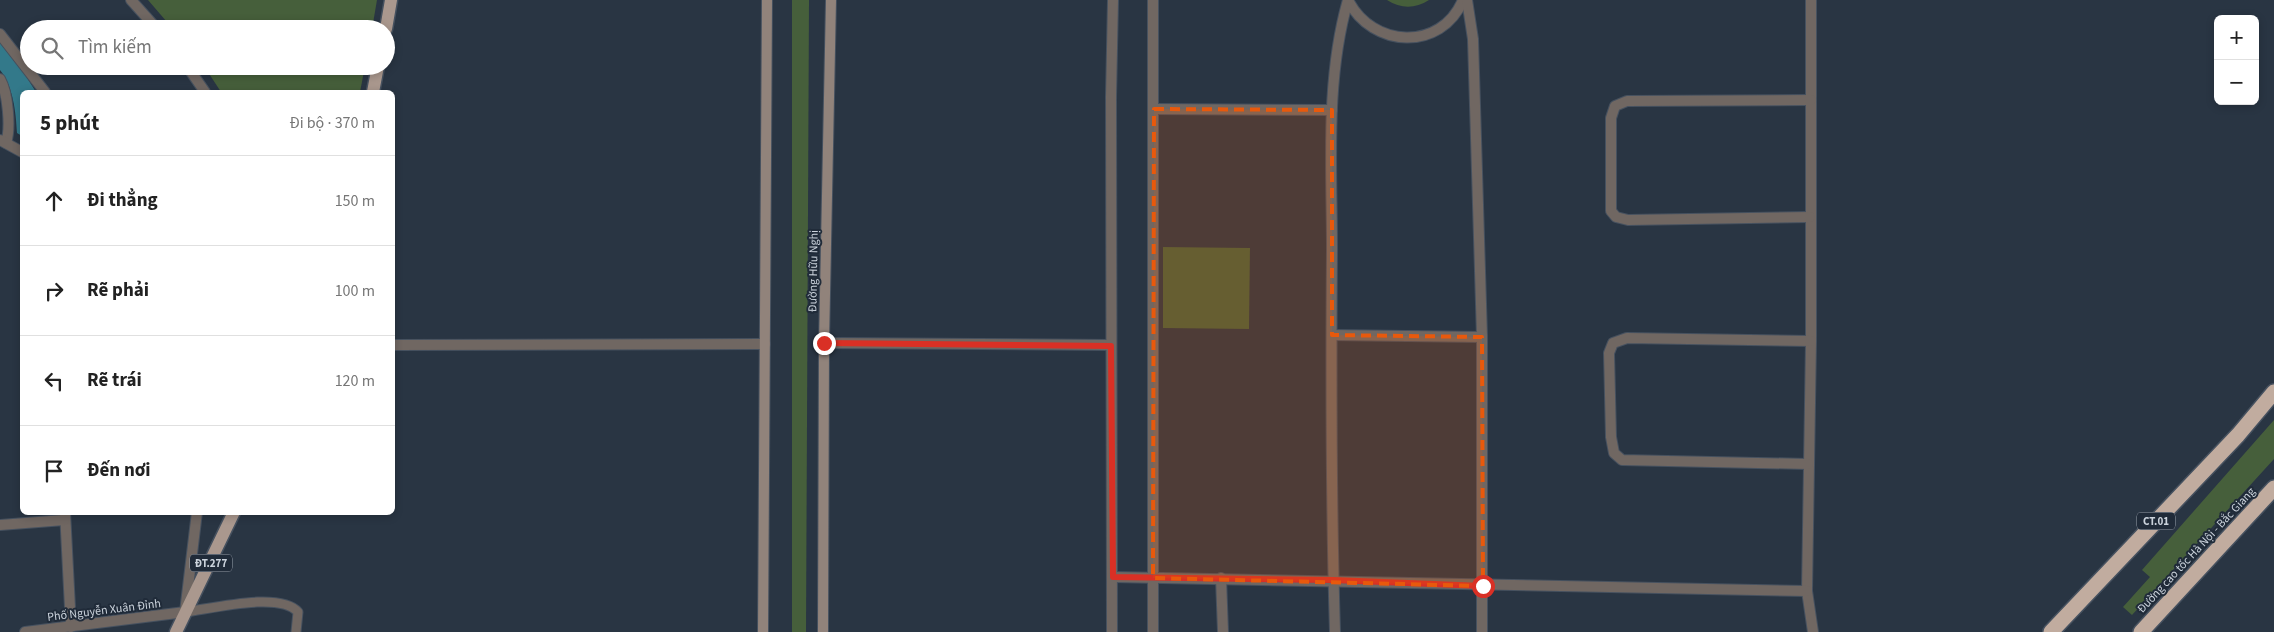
<!DOCTYPE html>
<html lang="vi">
<head>
<meta charset="utf-8">
<style>
	body { margin:0; font-family:"Source Sans 3",sans-serif; background:#f6f6f6; color:#222 }
	.controls { position:absolute; right:15px; top:15px; display:grid; overflow:hidden; border-radius:8px; box-shadow:0 2px 8px #0003 }
	.controls button { width:45px; height:45px; display:grid; place-items:center; padding:0; border:0; border-bottom:1px solid #e0e0e0; background:#fff; color:#222; font:25px sans-serif }
	.stop { position:absolute; width:15px; height:15px; margin:-11px; border:4px solid #d93025; border-radius:50%; background:#fff }
	.stop.end { background:#d93025; border-color:#fff; box-shadow:0 1px 5px #0008 }
	.list { margin:0; padding:0; list-style:none }
	h2 { display:flex; justify-content:space-between; align-items:center; height:65px; margin:0; padding:0 20px; font-size:21px }
	h2 small { font-size:16px; font-weight:400; color:#767676 }
	.list li { display:grid; grid-template-columns:32px 1fr auto; gap:15px; align-items:center; box-sizing:border-box; height:90px; padding:0 20px; border-top:1px solid #e0e0e0 }
	.list b { display:block; font-size:19px; white-space:nowrap }
	.list em { font-size:16px; font-style:normal; color:#767676 }
	.icon { flex:none; width:28px; height:28px; fill:none; stroke:currentColor; stroke-width:2; stroke-linecap:round; stroke-linejoin:round }
	.map { position:relative; flex:none; width:2274px; height:632px; overflow:hidden }
	.search { position:absolute; background:#fff; box-shadow:0 2px 8px #0003; left:20px; top:20px; width:375px; height:55px; display:flex; align-items:center; gap:12px; box-sizing:border-box; padding:0 18px; border-radius:28px; color:#767676; font-size:19px }
	.panel { position:absolute; background:#fff; box-shadow:0 2px 8px #0003; left:20px; top:90px; width:375px; height:425px; border-radius:8px }
	.map>svg:first-child { display:block }
	.green { fill:#465f3b }
	.water { fill:#33798a }
	.lines { fill:none; stroke-linecap:round; stroke-linejoin:round }
	.service-casing { stroke:#46515f; stroke-width:11 }
	.minor-casing { stroke:#46515f; stroke-width:12 }
	.tertiary-casing { stroke:#46515f; stroke-width:12 }
	.secondary-casing { stroke:#46515f; stroke-width:12 }
	.primary-casing { stroke:#46515f; stroke-width:15 }
	.motorway-casing { stroke:#46515f; stroke-width:18 }
	.service { stroke:#706762; stroke-width:9 }
	.minor { stroke:#706762; stroke-width:10 }
	.tertiary { stroke:#706762; stroke-width:10 }
	.secondary { stroke:#91837b; stroke-width:10 }
	.primary { stroke:#aa988e; stroke-width:12 }
	.motorway { stroke:#c1ac9f; stroke-width:15 }
	.route { stroke:#d93025; stroke-width:6 }
	.marked { fill:#e8590c; fill-opacity:0.2; stroke:#e8590c; stroke-width:4; stroke-dasharray:10 6; stroke-linejoin:round }
	.labels { text-anchor:middle; stroke-width:4; stroke-linejoin:round; paint-order:stroke }
	.shield { fill:#202b39; stroke:#98a1ab; stroke-width:1 }
	.shield-label { font-size:11px; font-weight:bold; fill:#cbd3dc }
	.street-label { font-size:12px; fill:#cbd3dc; stroke:#202b39 }
</style>
</head>
<body>
<div class="map">
<svg width="2274" height="632" viewBox="0 0 2274 632">
	<rect width="100%" height="100%" fill="#293543"/>
	<g class="green">
		<path d="M148 0H377L372 29H173Z"/>
		<path d="M792 0H809L806 632H792Z"/>
		<path d="M1387 0H1429C1415 9 1401 9 1387 0Z"/>
		<path d="M204 66H365L360 92H221Z"/>
		<path d="M1163 247 1250 248 1249 329 1163 328Z"/>
		<path d="M2274 420V459L2132 615 2123 607 2150 577 2142 570Z"/>
	</g>
	<path class="water" d="M0 43 22 70 36 92H22V136L17 133C16 112 13 86 0 70Z"/>
	<g class="lines">
		<defs>
			<path id="service" d="M185 612C210 609 280 591 298 612L296 632"/>
			<g id="minor">
				<path d="M131 0 157 29"/>
				<path d="M1348 0C1372 48 1441 52 1463 0"/>
				<path d="M1467 0 1473 39 1482 337V632"/>
				<path d="M1811 0V341L1807 591 1813 632"/>
				<path d="M0 34 45 92"/>
				<path d="M187 66 205 92"/>
				<path d="M0 79C8 93 11 128 6 143"/>
				<path d="M1154 109 1332 110"/>
				<path d="M1810 217 1628 220 1616 217 1611 211V118L1615 106 1627 101 1811 100"/>
				<path d="M1332 335 1482 337"/>
				<path d="M824 343 1111 345"/>
				<path d="M392 345 765 344"/>
				<path d="M1808 464 1622 460 1614 453 1611 437 1609 353 1613 343 1627 338 1811 341"/>
				<path d="M65 512 71 627"/>
				<path d="M0 525 64 520"/>
				<path d="M1113 577 1807 591"/>
				<path d="M1221 578 1223 632"/>
				<path d="M25 632 185 612 197 512"/>
				<path d="M1153 632V0"/>
				<path d="M1335 632C1331 504 1331 377 1332 249 1332 167 1325 80 1348 0"/>
			</g>
			<g id="tertiary">
				<path d="M0 140 22 152"/>
				<path d="M1112 632 1111 97 1113 0"/>
			</g>
			<g id="secondary">
				<path d="M763 632 767 0"/>
				<path d="M823 632 824 343 831 0"/>
			</g>
			<g id="primary">
				<path d="M386 29 391 0"/>
				<path d="M373 92 378 66"/>
				<path d="M176 632 234 512"/>
			</g>
			<g id="motorway">
				<path d="M2051 632 2238 435 2274 392"/>
				<path d="M2141 632 2274 488"/>
			</g>
		</defs>
		<use href="#service" class="service-casing"/>
		<use href="#minor" class="minor-casing"/>
		<use href="#tertiary" class="tertiary-casing"/>
		<use href="#secondary" class="secondary-casing"/>
		<use href="#primary" class="primary-casing"/>
		<use href="#motorway" class="motorway-casing"/>
		<use href="#service" class="service"/>
		<use href="#minor" class="minor"/>
		<use href="#tertiary" class="tertiary"/>
		<use href="#secondary" class="secondary"/>
		<use href="#primary" class="primary"/>
		<use href="#motorway" class="motorway"/>
	</g>
	<g class="lines">
		<path class="route" d="M824 343 1111 346 1113 577 1333 580 1483 586"/>
	</g>
	<path class="marked" d="M1154 109 1332 110V335L1482 337 1483 586 1153 578Z"/>
	<g class="labels">
		<g class="shield">
			<rect x="2137" y="512.5" width="38" height="17" rx="4"/>
			<rect x="190" y="554.5" width="42" height="17" rx="4"/>
		</g>
		<g class="shield-label">
			<text x="2156" y="525">CT.01</text>
			<text x="211" y="567">ĐT.277</text>
		</g>
		<g class="street-label">
			<text transform="translate(813 271) rotate(-89)" y="4">Đường Hữu Nghị</text>
			<text transform="translate(2196 550) rotate(-47)" y="4">Đường cao tốc Hà Nội - Bắc Giang</text>
			<text transform="translate(104 610) rotate(-7)" y="4">Phố Nguyễn Xuân Đỉnh</text>
		</g>
	</g>
</svg>
<div class="controls">
<button>+</button>
<button>−</button>
</div>
<div class="stop" style="left:1483px;top:586px"></div>
<div class="stop end" style="left:824px;top:343px"></div>
<div class="search"><svg class="icon" aria-label="search" viewBox="0 0 24 24"><circle cx="10" cy="10" r="6"/><path d="M15 15l6 6"/></svg>Tìm kiếm</div>
<section class="panel">
<h2>5 phút<small>Đi bộ · 370 m</small></h2>
<ul class="list">
<li><svg class="icon" aria-label="ahead" viewBox="0 0 24 24"><path d="M12 20V5M6 11l6-6 6 6"/></svg><div><b>Đi thẳng</b></div><em>150 m</em></li>
<li><svg class="icon" aria-label="right" viewBox="0 0 24 24"><path d="M7 20v-9h11M14 6l5 5-5 5"/></svg><div><b>Rẽ phải</b></div><em>100 m</em></li>
<li><svg class="icon" aria-label="left" viewBox="0 0 24 24"><path d="M17 20v-9H6M10 6l-5 5 5 5"/></svg><div><b>Rẽ trái</b></div><em>120 m</em></li>
<li><svg class="icon" aria-label="arrive" viewBox="0 0 24 24"><path d="M6 21V4h12l-3 4 3 4H6"/></svg><div><b>Đến nơi</b></div></li>
</ul>
</section>
</div>
</body>
</html>
